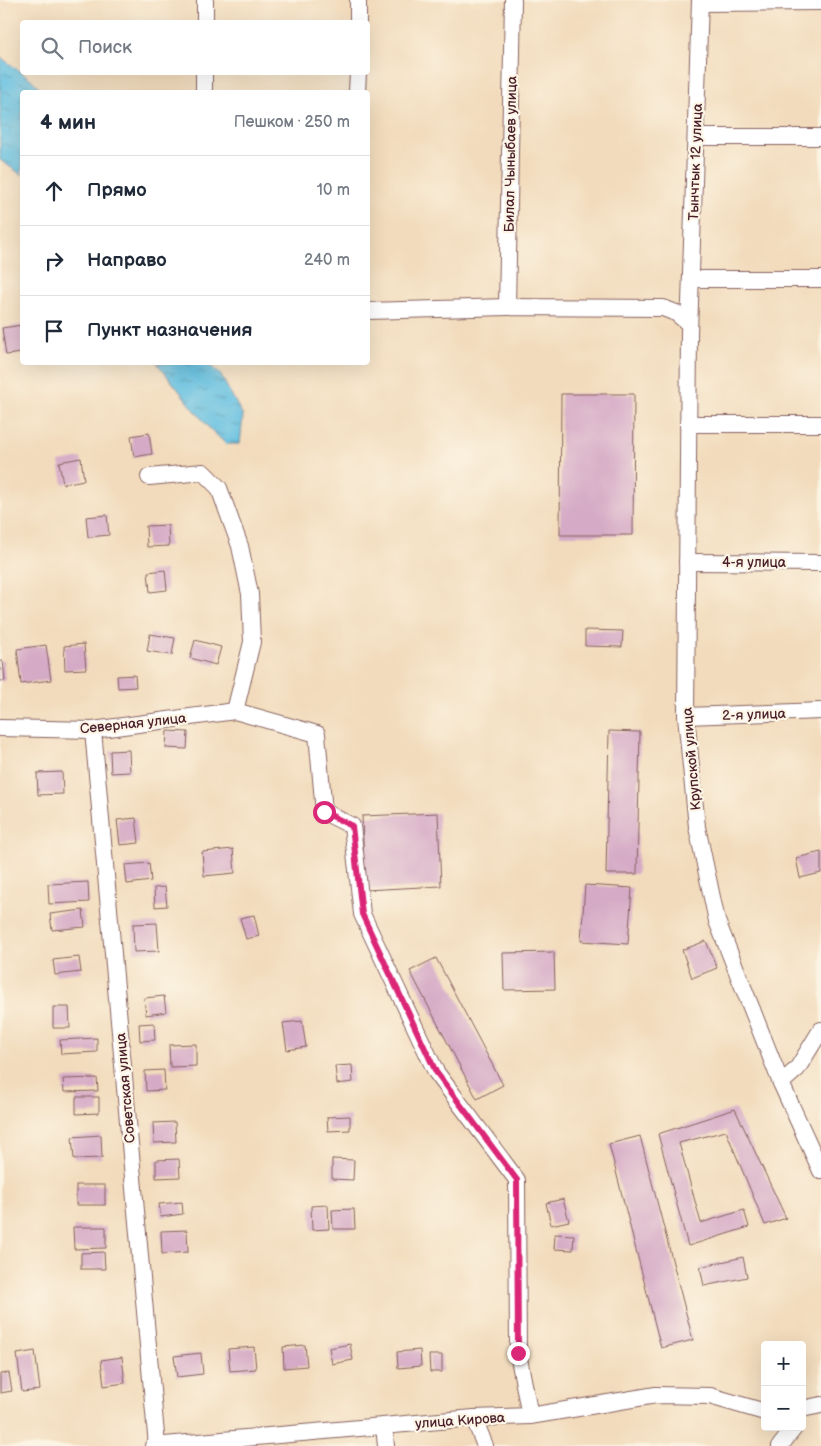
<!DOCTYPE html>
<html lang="ru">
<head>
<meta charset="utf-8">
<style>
	body { margin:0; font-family:"Balsamiq Sans",sans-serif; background:#f6f6f7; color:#1f2937 }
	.controls { position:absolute; right:15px; bottom:15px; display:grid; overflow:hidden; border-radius:5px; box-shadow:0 5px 20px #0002 }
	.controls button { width:45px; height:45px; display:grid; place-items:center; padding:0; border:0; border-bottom:1px solid #e0e1e3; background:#fff; color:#1f2937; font:25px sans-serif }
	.stop { position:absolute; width:15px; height:15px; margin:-11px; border:4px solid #db2777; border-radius:50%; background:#fff }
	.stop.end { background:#db2777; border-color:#fff; box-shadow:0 1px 5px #0008 }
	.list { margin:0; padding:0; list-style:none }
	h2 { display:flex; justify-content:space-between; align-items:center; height:65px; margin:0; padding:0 20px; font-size:21px }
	h2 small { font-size:16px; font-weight:400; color:#747a83 }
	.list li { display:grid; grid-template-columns:32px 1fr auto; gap:15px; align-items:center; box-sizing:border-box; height:70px; padding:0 20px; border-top:1px solid #e0e1e3 }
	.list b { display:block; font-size:19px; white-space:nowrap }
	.list em { font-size:16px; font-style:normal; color:#747a83 }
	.icon { flex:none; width:28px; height:28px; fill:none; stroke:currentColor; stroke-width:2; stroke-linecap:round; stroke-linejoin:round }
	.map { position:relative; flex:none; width:821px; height:1446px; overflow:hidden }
	.search { position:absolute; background:#fff; box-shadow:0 5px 20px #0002; left:20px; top:20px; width:350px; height:55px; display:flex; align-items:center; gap:12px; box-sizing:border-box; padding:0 18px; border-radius:5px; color:#747a83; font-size:19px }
	.panel { position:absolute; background:#fff; box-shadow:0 5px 20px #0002; left:20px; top:90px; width:350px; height:275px; border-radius:5px }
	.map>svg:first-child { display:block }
	.water { fill:url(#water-ripples); stroke:#567086 }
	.building { fill:#d5aac6 }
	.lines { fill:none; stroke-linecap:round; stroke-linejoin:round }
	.minor-casing { stroke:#85615e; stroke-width:18 }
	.minor { stroke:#fff; stroke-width:16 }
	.route { stroke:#db2777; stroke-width:6 }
	.labels { text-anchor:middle; stroke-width:4.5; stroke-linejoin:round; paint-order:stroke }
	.street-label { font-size:14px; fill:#4a1f2b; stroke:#fcf5e5 }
</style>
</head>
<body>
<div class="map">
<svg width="821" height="1446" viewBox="0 0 821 1446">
	<defs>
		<pattern id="water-ripples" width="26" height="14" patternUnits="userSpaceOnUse" patternTransform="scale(1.25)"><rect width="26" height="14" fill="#63c0e1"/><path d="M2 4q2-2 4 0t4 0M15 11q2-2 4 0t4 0" fill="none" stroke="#549bb7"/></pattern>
	</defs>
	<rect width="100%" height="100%" fill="#fcf5e5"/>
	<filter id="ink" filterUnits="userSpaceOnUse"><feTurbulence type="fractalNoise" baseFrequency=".02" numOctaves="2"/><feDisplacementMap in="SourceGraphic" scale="10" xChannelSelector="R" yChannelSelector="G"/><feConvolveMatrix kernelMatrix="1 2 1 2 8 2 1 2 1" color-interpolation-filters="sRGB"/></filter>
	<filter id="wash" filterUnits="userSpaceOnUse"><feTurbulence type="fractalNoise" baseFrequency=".0096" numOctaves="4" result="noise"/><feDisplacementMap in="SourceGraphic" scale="20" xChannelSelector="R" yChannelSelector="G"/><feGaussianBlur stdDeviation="1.12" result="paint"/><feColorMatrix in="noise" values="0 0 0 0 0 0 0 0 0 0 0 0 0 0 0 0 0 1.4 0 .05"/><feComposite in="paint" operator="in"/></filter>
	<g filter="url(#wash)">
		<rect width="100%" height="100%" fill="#f2dbbc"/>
		<g class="water">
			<path d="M0 57 31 79 44 92H22V175L0 160Z"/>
			<path d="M157 363H207L220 374 243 416 240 444H226L209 428Z"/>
		</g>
		<g id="blocks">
			<g class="building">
				<path d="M22 325V353L6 355 2 328Z"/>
				<path d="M561 394H634L633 535H560Z"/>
				<path d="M149 433 152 454 134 457 131 436Z"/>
				<path d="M81 458 84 480 63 484 59 462Z"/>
				<path d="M107 515 109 535 88 537 86 517Z"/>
				<path d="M168 525 169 546 147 547 146 526Z"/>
				<path d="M165 570 167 590 150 592 148 572Z"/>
				<path d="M585 630 623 631 622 647 585 646Z"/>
				<path d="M150 634 175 638 172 655 147 651Z"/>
				<path d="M195 640 221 647 216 665 190 658Z"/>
				<path d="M84 644 86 669 65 670 64 646Z"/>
				<path d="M46 645 51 680 21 684 17 649Z"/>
				<path d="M0 661H3L5 681H0Z"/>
				<path d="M135 675 136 687 118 688 117 676Z"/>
				<path d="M167 731 188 732 187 749 166 748Z"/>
				<path d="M609 731 640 732 637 874H606Z"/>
				<path d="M129 750 130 772 111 773 110 751Z"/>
				<path d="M62 772 63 794 38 795 37 773Z"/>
				<path d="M438 813 441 886 365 890 362 816Z"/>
				<path d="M136 818 139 843 120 845 117 820Z"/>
				<path d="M233 849 235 873 204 876 202 852Z"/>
				<path d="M821 852V873L800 878 796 858Z"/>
				<path d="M149 863 151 881 127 884 125 865Z"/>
				<path d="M88 882 89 902 49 904 48 884Z"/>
				<path d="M585 885 632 888 628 944 581 941Z"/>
				<path d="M165 887 167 906 155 907 154 888Z"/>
				<path d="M83 910 85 927 52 930 50 914Z"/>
				<path d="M254 915 259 936 246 939 240 918Z"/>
				<path d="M157 923 159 951 134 952 133 924Z"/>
				<path d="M706 941 717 968 692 978 682 950Z"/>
				<path d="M554 952 555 989 504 990 503 953Z"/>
				<path d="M79 957 81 972 55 975 53 960Z"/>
				<path d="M436 958 503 1085 477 1099 410 971Z"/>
				<path d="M164 996 166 1012 146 1015 144 998Z"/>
				<path d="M53 1007H69L70 1028H53Z"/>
				<path d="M302 1021 306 1047 287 1050 283 1023Z"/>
				<path d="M154 1023 155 1040 140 1041 139 1024Z"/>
				<path d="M97 1038V1052L61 1054 60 1040Z"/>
				<path d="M196 1044V1066L170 1067 169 1045Z"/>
				<path d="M352 1065 353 1082 337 1084 335 1066Z"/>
				<path d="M164 1070 165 1090 146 1091 145 1071Z"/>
				<path d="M97 1078 98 1091 64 1092 63 1079Z"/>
				<path d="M76 1097H99V1113L76 1114Z"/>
				<path d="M735 1109 786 1218 765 1225 726 1131 679 1143 701 1223 744 1210 749 1227 688 1246 658 1134Z"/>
				<path d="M350 1116V1130L328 1131 327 1117Z"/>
				<path d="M175 1122 176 1142 154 1143 153 1123Z"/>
				<path d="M101 1135 102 1158 74 1159 72 1137Z"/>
				<path d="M640 1136 693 1340 661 1348 609 1144Z"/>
				<path d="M179 1159 180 1177 156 1178V1160Z"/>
				<path d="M332 1159 354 1160 353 1180 332 1179Z"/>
				<rect x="76" y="1185" width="29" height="20"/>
				<path d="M563 1199 569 1221 551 1225 546 1203Z"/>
				<path d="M182 1202 183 1214 161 1217 159 1204Z"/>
				<path d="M328 1205 329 1229 312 1230 311 1206Z"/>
				<path d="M354 1209 355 1229H333L332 1210Z"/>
				<path d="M73 1227H106V1248L74 1249Z"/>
				<path d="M187 1230 188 1252 162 1254 161 1231Z"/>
				<path d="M555 1234 574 1235 573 1250 554 1249Z"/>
				<path d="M104 1252 105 1269H81V1253Z"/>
				<path d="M743 1257 747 1277 704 1286 700 1267Z"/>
				<path d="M350 1344 353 1360 332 1364 329 1348Z"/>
				<path d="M305 1345 307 1366 284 1368 283 1347Z"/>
				<path d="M254 1347 256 1369 230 1371 228 1349Z"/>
				<path d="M420 1350 421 1366 398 1368 397 1352Z"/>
				<path d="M35 1351 40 1390 22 1392 17 1354Z"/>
				<path d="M201 1353 203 1374 177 1377 174 1356Z"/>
				<path d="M429 1355H442V1372H430Z"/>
				<path d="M122 1357 125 1383 104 1386 101 1360Z"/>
				<path d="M9 1373 12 1391 0 1393V1374Z"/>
			</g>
		</g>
	</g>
	<g filter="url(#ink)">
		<use href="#blocks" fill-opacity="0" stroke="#85615e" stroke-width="1"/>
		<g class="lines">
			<defs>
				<g id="minor">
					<path d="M700 0 689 333 686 716 697 827 717 921 781 1083 821 1171"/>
					<path d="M700 3 821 2"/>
					<path d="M205 22V0"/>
					<path d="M358 22V0"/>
					<path d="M204 92V72"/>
					<path d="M357 92 358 72"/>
					<path d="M696 137H821"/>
					<path d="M691 279H821"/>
					<path d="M507 307 513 0"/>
					<path d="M368 311 507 307 663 308 676 313 689 324"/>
					<path d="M688 424H821"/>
					<path d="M149 477 203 472 219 488 240 546 250 594 252 642 235 711"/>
					<path d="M687 562 821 563"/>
					<path d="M686 716 821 711"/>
					<path d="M0 728 93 730 235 711 317 734 324 812 352 826 362 914 436 1072 517 1180 518 1353 530 1416"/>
					<path d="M93 730 157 1446"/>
					<path d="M781 1083 797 1069 821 1030"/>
					<path d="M802 1409 821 1405"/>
					<path d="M474 1418 485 1446"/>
					<path d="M384 1426 386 1446"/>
					<path d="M153 1446 474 1418 530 1416 656 1395 710 1396 765 1412"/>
					<path d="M780 1446 795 1427"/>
				</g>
			</defs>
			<use href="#minor" class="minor-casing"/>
			<use href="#minor" class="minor"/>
		</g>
	</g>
	<g class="lines" filter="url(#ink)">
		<path class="route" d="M324 812 352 826 362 914 436 1072 517 1180 518 1353"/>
	</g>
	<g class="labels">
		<g class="street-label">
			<text transform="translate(510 154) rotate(-89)" y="5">Билал Чыныбаев улица</text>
			<text transform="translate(695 162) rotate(-88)" y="5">Тынчтык 12 улица</text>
			<text x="754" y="567">4-я улица</text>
			<text transform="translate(754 714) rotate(-2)" y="5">2-я улица</text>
			<text transform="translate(133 723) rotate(-6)" y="5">Северная улица</text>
			<text transform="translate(691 759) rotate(-95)" y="5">Крупской улица</text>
			<text transform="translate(125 1088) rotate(-95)" y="5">Советская улица</text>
			<text transform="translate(460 1420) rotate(-4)" y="5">улица Кирова</text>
		</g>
	</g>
</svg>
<div class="controls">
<button>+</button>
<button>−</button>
</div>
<div class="stop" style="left:324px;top:812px"></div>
<div class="stop end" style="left:518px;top:1353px"></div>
<div class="search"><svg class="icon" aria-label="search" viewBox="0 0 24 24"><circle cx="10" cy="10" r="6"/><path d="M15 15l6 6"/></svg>Поиск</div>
<section class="panel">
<h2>4 мин<small>Пешком · 250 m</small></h2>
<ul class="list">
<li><svg class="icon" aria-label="ahead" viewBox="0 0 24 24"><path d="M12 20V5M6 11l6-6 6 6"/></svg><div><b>Прямо</b></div><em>10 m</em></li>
<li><svg class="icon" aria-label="right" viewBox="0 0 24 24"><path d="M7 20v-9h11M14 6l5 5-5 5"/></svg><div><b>Направо</b></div><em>240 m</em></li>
<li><svg class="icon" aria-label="arrive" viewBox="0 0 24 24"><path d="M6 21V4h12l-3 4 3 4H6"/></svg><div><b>Пункт назначения</b></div></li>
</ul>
</section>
</div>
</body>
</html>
